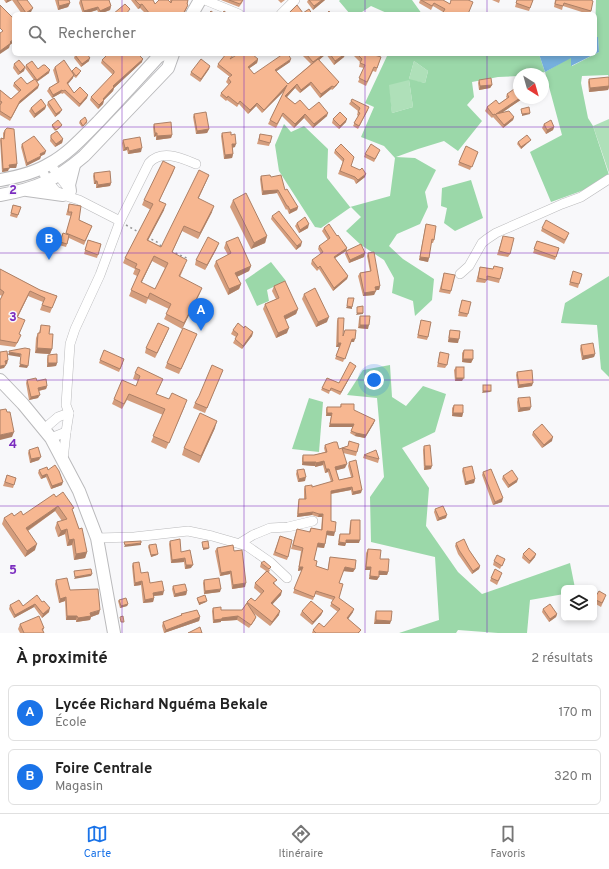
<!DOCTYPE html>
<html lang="fr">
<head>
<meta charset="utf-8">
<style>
	body { margin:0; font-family:Overpass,sans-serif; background:#f2f2f2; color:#222 }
	.controls { position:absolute; right:12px; bottom:12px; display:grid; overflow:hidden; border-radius:6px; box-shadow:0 2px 6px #0003 }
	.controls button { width:36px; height:36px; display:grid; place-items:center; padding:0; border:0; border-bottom:1px solid #e0e0e0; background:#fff; color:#222; font:20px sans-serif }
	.compass { position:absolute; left:513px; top:68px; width:36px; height:36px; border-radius:50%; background:#fff; box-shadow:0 2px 6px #0003; rotate:143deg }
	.you { position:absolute; left:374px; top:380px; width:14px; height:14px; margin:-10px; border:3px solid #fff; border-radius:50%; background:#1a73e8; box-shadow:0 0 0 6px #1a73e833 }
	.badge { display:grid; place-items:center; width:26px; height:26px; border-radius:50%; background:#1a73e8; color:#fff; font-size:13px; font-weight:700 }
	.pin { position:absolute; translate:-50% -33px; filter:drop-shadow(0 1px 2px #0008) }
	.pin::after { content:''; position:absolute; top:21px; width:14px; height:12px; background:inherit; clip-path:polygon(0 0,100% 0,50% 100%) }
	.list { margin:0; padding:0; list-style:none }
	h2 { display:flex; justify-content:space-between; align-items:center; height:52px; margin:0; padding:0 16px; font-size:17px }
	h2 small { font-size:13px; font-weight:400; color:#767676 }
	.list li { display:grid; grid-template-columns:26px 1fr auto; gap:12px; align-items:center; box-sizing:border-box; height:56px; margin:0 8px 8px; padding:0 8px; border:1px solid #e0e0e0; border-radius:6px }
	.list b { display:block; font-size:15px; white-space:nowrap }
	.list p { margin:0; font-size:13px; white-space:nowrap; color:#767676 }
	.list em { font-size:13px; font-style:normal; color:#767676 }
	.icon { flex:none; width:22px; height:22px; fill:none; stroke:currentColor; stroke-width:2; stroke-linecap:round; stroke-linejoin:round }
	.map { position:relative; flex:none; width:609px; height:633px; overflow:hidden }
	.search { position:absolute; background:#fff; box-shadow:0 2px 6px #0003; left:12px; right:12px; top:12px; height:44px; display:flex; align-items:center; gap:10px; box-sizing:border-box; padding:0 14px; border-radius:6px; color:#767676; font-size:15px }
	.sheet { height:180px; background:#fff }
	nav { display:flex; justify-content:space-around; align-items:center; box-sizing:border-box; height:56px; border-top:1px solid #e0e0e0; background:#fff; font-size:11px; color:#767676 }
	nav a { display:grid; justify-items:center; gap:2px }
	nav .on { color:#1a73e8 }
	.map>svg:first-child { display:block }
	.green { fill:#afe0b9 }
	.forest { fill:#9bd8a9; fill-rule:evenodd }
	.water { fill:#75afdd }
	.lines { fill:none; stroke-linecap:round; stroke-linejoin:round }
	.minor-casing { stroke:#bababc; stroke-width:10 }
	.major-casing { stroke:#bababc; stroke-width:14 }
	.path { stroke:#969698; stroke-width:1.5; stroke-dasharray:2 3; stroke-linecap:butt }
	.minor { stroke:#fff; stroke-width:9 }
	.major { stroke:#fff; stroke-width:12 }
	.wall { fill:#d49d7d; fill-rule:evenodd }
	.shaded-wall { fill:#ad8066 }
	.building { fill:#f7b791; stroke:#ad8066; fill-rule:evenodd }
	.grid { fill:none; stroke:#7b2cbf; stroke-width:1; stroke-opacity:0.55 }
	.grid-label { font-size:13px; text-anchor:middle; font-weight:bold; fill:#7b2cbf; stroke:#f8f8fa; stroke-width:3; stroke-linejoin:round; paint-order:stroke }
</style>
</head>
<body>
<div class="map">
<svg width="609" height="633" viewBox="0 0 609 633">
	<rect width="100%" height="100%" fill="#f8f8fa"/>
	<g class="green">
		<path d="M414 61 428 71 425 83 409 80 413 107 392 113 388 84 409 79Z"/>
		<path d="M609 119V173L593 126Z"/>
	</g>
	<g class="forest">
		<path d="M340 0H412L422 14H389L371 6 359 14H350L339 1Z"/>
		<path d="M596 0H609V77L608 75 582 76 581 83 588 118 593 126 609 175 584 190 551 202 530 152 562 135 545 72 535 74H519V76L498 77 472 82 474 97 467 105 482 121 458 151 444 141 418 149 396 157 415 158 436 170 425 192 428 207 420 224 397 234 389 246 403 259 434 279 432 300 415 316 413 301 392 293 394 278 384 260 361 245 346 231 361 217 351 207 321 228 315 227 279 171 275 145 284 124 291 132 304 126 328 149 327 178 350 207 390 196 395 158 384 146 361 137 374 107 365 103 387 56 404 54H539L545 72 571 57 572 66 599 52 598 37H595ZM414 61 428 71 425 83 409 79ZM409 80 413 107 392 113 389 85Z"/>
		<path d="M471 180 483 218 455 231 444 223 447 208 441 206 442 188Z"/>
		<path d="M271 262 286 281 267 290 269 301 257 306 245 280Z"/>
		<path d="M609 276V377L601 369 597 325 561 323 565 303Z"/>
		<path d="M390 365 392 397 406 406 423 386 446 394 435 432 402 448 429 488 426 526 458 572 482 594 570 563 575 588H564V594L530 600 527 633H498L458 630 456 633H399L439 620 435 557 371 542 370 497 384 477 377 398 347 395 363 370Z"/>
		<path d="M309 398 323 402 319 452 292 449Z"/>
	</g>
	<path class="water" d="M595 37H598L599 52 571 66V58L545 72 539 54H595Z"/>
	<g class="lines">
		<defs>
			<g id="minor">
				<path d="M205 0 239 14"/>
				<path d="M281 14 295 0"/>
				<path d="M50 164 71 192"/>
				<path d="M41 168 48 182 56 191 63 195 79 200 120 221"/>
				<path d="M460 274 469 266 482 243 487 239 496 233 562 204 581 197 609 179"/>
				<path d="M44 429 58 417 69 413"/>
				<path d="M51 438 66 432 69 413 66 405 70 344 75 329 100 275 120 221 149 163C162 149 181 158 196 164"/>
				<path d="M63 460 66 432"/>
				<path d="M97 538 134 537 188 531 212 536 247 546 270 562 287 578"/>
				<path d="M240 543 253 535 270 528 288 527 313 521"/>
			</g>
			<g id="major">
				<path d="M192 14 200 0"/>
				<path d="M0 180C17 177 35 173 49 164 68 154 83 137 98 122 118 101 138 79 158 57L164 54"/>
				<path d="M27 190 63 195"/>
				<path d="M70 191 69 185 74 165"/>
				<path d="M0 195C36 189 56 180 84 156L168 68 173 54"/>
				<path d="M0 380 23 404 51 438 79 491 97 538 114 633"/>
			</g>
		</defs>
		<use href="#minor" class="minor-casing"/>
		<use href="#major" class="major-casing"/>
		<g class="path">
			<path d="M126 225 140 233"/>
			<path d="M147 237 157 242 162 247"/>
			<path d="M171 251 189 259"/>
		</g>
		<use href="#minor" class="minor"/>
		<use href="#major" class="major"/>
	</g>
	<g class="wall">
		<path d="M4 0H27L31 12 29 14H22L12 0 6 3Z"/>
		<path d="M55 0H69L70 3 68 7 58 10Z"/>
		<path d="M80 0H109L111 6 110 10 100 14H99L97 10 85 14H83L79 3Z"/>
		<path d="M131 0H153L155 4 170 2V0H188L187 8 184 14H146L140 8 138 9Z"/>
		<path d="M221 0H243L242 3 239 7Z"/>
		<path d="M278 0H285L281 3Z"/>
		<path d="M308 0H325L313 10 307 2Z"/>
		<path d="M420 0H443L450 4 468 0 443 12 433 6 431 10 419 3Z"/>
		<path d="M492 0H500L499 3Z"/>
		<path d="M517 0H533L529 11 515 7Z"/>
		<path d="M555 0H591V11L590 14H588L563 6 562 10 554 7Z"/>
		<path d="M301 54H345L344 57 334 65 326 54 319 60 337 85 332 90 331 89 320 98 310 85 300 93 295 88 287 97 295 104 327 116 313 128 304 118 294 128 282 116 276 128 268 124 285 90 262 113 256 106 248 114 239 104 237 107 227 100 226 101 220 96 221 93 229 85 226 82 228 78 230 77 217 67 218 64 233 57 258 59 257 63 249 68 254 74 290 62 276 71 288 84 311 64Z"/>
		<path d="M352 54H371L381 57 376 72 373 71 366 86 358 82 364 68 359 67 360 62Z"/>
		<path d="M75 55 89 61 81 67 74 58Z"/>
		<path d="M102 60 142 62 114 88 113 91 104 100 103 104 98 109 90 100 91 97 113 75 101 63Z"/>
		<path d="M14 64 25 67 24 71 18 75 13 68Z"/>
		<path d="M26 65 49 73 37 82 38 88 19 104 10 121 0 115V90L11 99 19 92 13 86 14 83 27 84 34 80 25 68Z"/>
		<path d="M210 66 209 69 200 82 190 75 191 72Z"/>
		<path d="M55 67 72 71 80 73 76 78 73 76V78L68 84 74 93 87 98 79 107 64 93 62 94 61 93 52 98 47 91 49 88 57 83 53 70Z"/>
		<path d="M589 79 609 80V88L608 90 589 92 588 82Z"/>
		<path d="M479 80 492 85 490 88 479 90 478 83Z"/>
		<path d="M507 94 519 98H522V99L503 112 514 117 513 120 503 128 493 117 492 118 485 111 487 107 499 104 507 98 506 97Z"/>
		<path d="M351 101 368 110 358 129 353 126 358 116 357 115 358 111 349 104Z"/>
		<path d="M48 102 60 113 55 117 47 105Z"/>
		<path d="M46 106 45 109 34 118 29 111 31 108Z"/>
		<path d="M194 114 209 129 207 133 196 134 193 117Z"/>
		<path d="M333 119 346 122 339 129 332 123Z"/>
		<path d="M80 121H87V123L82 127 79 123Z"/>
		<path d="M154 124 172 135 171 138 156 140V136L154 137 153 127Z"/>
		<path d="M544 124 554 127 553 130 546 134 542 128Z"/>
		<path d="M52 125H62L61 127 55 131 52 127Z"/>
		<path d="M5 130 17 164 16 168H9L8 171 2 172 0 140 1 138 3 139V133Z"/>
		<path d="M222 133 231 135 235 147 232 148 233 154 232 158 224 159 221 136Z"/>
		<path d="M260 134 270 143 269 146 257 144Z"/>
		<path d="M51 135 63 139 62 143 55 147 50 141Z"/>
		<path d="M123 140 141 152 128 154 127 150 123 151 122 143Z"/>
		<path d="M530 141 521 149 517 144 518 142Z"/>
		<path d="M22 144 45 154 41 156 40 159 26 166 21 147Z"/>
		<path d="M341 144 351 166 365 177 356 184 354 180 338 174 343 162 334 153 335 150Z"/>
		<path d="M466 146 478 152 470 170 458 165Z"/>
		<path d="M380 150 374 162 364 157 365 154Z"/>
		<path d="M175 167 173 173 159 201 164 210 148 240 161 247 209 175 198 199 212 212 198 239 182 231 172 253 185 265 180 277 200 293 182 329 164 319 169 309 148 299 146 304 129 296 137 276 133 274 135 269 123 263 125 258 151 210 142 205 144 200ZM152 261 165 268 155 289 141 283Z"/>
		<path d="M94 173 111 183 110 186 96 188V184H94L93 176Z"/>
		<path d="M261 176 271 177 298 207 297 210 289 214 287 209 286 210 277 193 262 195 260 179Z"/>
		<path d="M233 200 267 236 265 243 251 249 230 207Z"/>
		<path d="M69 204 79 220 92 226 84 245 69 238 66 247 59 245 63 233 66 234 71 216 66 215Z"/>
		<path d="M13 205 21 207 17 218 10 216Z"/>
		<path d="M272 216 301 246 296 250 271 219Z"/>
		<path d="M297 223 308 228 299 233 295 226Z"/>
		<path d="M426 224 434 240 433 243H431L428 262 419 260 425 228Z"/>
		<path d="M324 228 337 236 347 248 346 251 335 258 348 276 347 279 333 291 319 269 317 271 311 264 312 260 321 254 318 249 319 246 328 240 322 231Z"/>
		<path d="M542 228 568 236 564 244 541 231Z"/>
		<path d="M503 236 510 254 508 257 497 255Z"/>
		<path d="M88 240 101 244 97 258 84 254Z"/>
		<path d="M537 241 559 248 555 260 533 253Z"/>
		<path d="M226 242 251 266 249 271 237 277 241 284 239 289 228 295 214 266 216 261 228 255 224 248Z"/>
		<path d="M217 248 205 270 195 265 196 260Z"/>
		<path d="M346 251 365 253 364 257 349 263 345 254Z"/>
		<path d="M368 253 380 286 379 290H375L374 295 363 296 358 276 360 273 370 271 367 256Z"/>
		<path d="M494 266 500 279 499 283 487 280 485 283 476 282 480 267 493 269Z"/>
		<path d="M0 269 40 290 57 296 50 313 40 310 43 302 28 296 18 317 19 334V340L15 347 0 345V300L2 296 0 295Z"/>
		<path d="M444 273 451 291 450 294 439 292Z"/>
		<path d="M572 274 579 284 578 288 569 285Z"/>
		<path d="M274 286 298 309 296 314 285 320 287 333 276 338 263 309 265 304 276 299 272 291Z"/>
		<path d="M304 294 327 322 316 327 302 299Z"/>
		<path d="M462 300 468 314 467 317 458 316Z"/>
		<path d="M360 316 368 329 358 328 359 319Z"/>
		<path d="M338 318 343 336 354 342H351L343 362 335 359 339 347H336L337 321Z"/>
		<path d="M421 320 428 337 427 340 417 338Z"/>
		<path d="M41 325 49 334 52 349 50 354 35 353 36 338 38 333H39Z"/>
		<path d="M169 328 155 358 145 353 146 348Z"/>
		<path d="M244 328 253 332 252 336 242 349 233 343 236 337 231 334 233 330Z"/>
		<path d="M450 330 458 343 448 342 449 334Z"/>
		<path d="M197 334 179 374 165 368 167 363Z"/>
		<path d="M581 345 595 354 594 357 582 360 580 349Z"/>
		<path d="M464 350 473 359 471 363 462 362V353Z"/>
		<path d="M440 352 447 365 445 368 437 367Z"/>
		<path d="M48 355 57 363 56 366 47 367V359Z"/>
		<path d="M100 360 123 363 119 372 99 363Z"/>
		<path d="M356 366 340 395 330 390 329 394 321 390 327 378 339 383Z"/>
		<path d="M456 367 462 381H455L454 370Z"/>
		<path d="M223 370 205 413 193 408 195 403Z"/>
		<path d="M517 372 532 386 518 388 516 375Z"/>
		<path d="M135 373 161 384 156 394 185 406 166 449 151 442 163 415 127 400 122 409 112 404 114 399 136 386 138 381 133 379Z"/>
		<path d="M27 380 37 381 47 386 46 389 39 391 38 398 29 400 26 383Z"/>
		<path d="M518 398 530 410 518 412 517 402Z"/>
		<path d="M341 404 354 410 374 423 365 438 355 436 350 433 353 427H329L331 416H326V409L327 407H340Z"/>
		<path d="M454 405 463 413 462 417 452 416V408Z"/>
		<path d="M215 428 199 463 182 455 184 448Z"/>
		<path d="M533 432 552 441 542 448 532 435Z"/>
		<path d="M325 445 339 449 347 446 357 452 356 456 343 453 345 468 336 470 339 480 351 477 348 466 349 462 361 493 352 495 351 490 331 494V521L334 536 327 535 324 548 317 547 314 560 316 566 328 570 329 561 330 557 355 569 353 572 343 571 339 583V598L353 612 348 619 361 630 359 633H312L313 630 324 627 338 612 330 606 333 600 315 594 313 600 293 593 302 570 298 571 301 551 291 549 296 532H309L311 528 321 530 322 517H318L312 515 297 517 298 503 299 499H304V489L305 486 312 487 331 482 328 472 325 473 323 465 315 467V466L302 465V458L303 455H314L325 452 324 448Z"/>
		<path d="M424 446 431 469 424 470 423 450Z"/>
		<path d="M29 450 39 460 30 463 28 453Z"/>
		<path d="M364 455 379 459 378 463 363 458Z"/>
		<path d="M463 468 475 479 474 483 465 485 462 471Z"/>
		<path d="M39 470H48L62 485 51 489 46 477 41 479 38 473Z"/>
		<path d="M297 470 305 481 298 482 296 474Z"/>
		<path d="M483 472 502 502 493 505 482 475Z"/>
		<path d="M7 475 16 478 13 488 3 486Z"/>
		<path d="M503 476 517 482 508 488 502 479Z"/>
		<path d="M56 497 73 512 87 552 85 558 74 560 72 545 67 546 65 534 58 537 55 528 57 522 62 521 55 511 28 531 35 550 25 557 2 524 4 518 14 516 23 515Z"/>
		<path d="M435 509 446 518 437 521 434 512Z"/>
		<path d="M351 520 359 543H346L345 546 338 545 339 537 340 534H349L350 523Z"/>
		<path d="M280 536 288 557 287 560 273 555Z"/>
		<path d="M170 541 181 552 191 568 185 569 184 562 171 563 169 544Z"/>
		<path d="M456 543 469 550 480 566 479 569 472 574 458 554 455 546Z"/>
		<path d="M149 545 158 554 157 555 151 557 148 547Z"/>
		<path d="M217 548 245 587 232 589 230 574 220 576 215 551Z"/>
		<path d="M368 549 380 559 388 572 387 575H379L377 580 369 579 370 570H365L366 553Z"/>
		<path d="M523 554 535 557 529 564 522 558Z"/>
		<path d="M505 559 500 569 493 565 494 561Z"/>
		<path d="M133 563 141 573 150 583 163 595 154 596V598L153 602 143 603 141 585 134 586 132 566Z"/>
		<path d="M261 563 270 570 269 572 275 584 281 595 272 604 279 615 270 626 252 612 256 617 255 620 249 628 237 620 221 621V622L213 623 212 611 213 608 221 610H242L247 602 255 601 261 594 254 588 255 583 266 571 260 567Z"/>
		<path d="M501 576 497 585 490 581 491 578Z"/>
		<path d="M56 580 70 590 99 614 91 617 90 620 76 622V620H66L65 601 59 603 55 584Z"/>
		<path d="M204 580 220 592 204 594 203 583Z"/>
		<path d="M173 586 187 591 186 595 174 597 172 589Z"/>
		<path d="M197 598 206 602 199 605 197 599Z"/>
		<path d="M605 598 601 607 594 603V599Z"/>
		<path d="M119 600 128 604 127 606 120 608 118 601Z"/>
		<path d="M42 602 49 612 42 618 34 607 14 618 9 609 10 605 23 606Z"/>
		<path d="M543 609 557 614 556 617 549 622 542 612Z"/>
		<path d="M302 611H323L321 615 312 625 300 615Z"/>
		<path d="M376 611 390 624H374L375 614Z"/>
		<path d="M181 614 200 617 199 621 164 633 162 626 163 622 181 616Z"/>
		<path d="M20 624 44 628 43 631 44 633H20L18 629Z"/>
	</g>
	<g class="shaded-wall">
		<path d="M7 0H12L6 3Z"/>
		<path d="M322 0H325L313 10 314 6Z"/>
		<path d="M70 3 68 7 58 10 59 6Z"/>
		<path d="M142 4 140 8 138 9 140 5Z"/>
		<path d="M111 6 110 10 99 14 100 11Z"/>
		<path d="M98 7 97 10 83 14 84 11Z"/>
		<path d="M33 8 31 12 29 14H25L26 13Z"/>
		<path d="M14 39V42L10 45 9 48 0 54V51Z"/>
		<path d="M324 54H326L312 66 313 62Z"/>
		<path d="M345 54 344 57 334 65 335 61Z"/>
		<path d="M90 58 89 61 81 67 82 64Z"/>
		<path d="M143 59 142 62 114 88 113 91 102 102 103 99 113 86Z"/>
		<path d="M258 59 257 63 247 70 248 67Z"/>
		<path d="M291 59 290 62 274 73 275 70Z"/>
		<path d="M210 66 209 69 200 82 201 79Z"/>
		<path d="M25 67 24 71 18 75 20 72Z"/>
		<path d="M50 70 49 73 36 82 37 80Z"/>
		<path d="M74 75 73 78 66 86 67 83Z"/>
		<path d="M311 82 310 85 300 93 301 90Z"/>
		<path d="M339 82 337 85 332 90 334 87Z"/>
		<path d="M297 84 295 88 284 100 285 96Z"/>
		<path d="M39 85 38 88 19 104 10 121 20 101Z"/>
		<path d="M287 85 286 89 262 113 264 110Z"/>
		<path d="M492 85 490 88 479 90 480 86Z"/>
		<path d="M332 86 331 89 320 98 321 94Z"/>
		<path d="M609 86 608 90 589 92 590 88Z"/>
		<path d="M62 90 61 93 52 98 53 95Z"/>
		<path d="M88 95 87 98 79 107 80 104Z"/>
		<path d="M520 98H522V99L497 116 496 114Z"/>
		<path d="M104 100 103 104 98 109 99 105Z"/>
		<path d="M257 103 256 106 248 114 250 110Z"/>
		<path d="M46 106 45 109 34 118 35 114Z"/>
		<path d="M62 110 60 113 55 117 56 114Z"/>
		<path d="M328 113 327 116 313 128 314 124Z"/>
		<path d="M530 113V114L522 116V114Z"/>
		<path d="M305 114 304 118 294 128 295 124Z"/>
		<path d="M514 117 513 120 503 128 504 125Z"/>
		<path d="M347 119 346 122 339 129 340 126Z"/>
		<path d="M554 127 553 130 546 134 547 130Z"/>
		<path d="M209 129 207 133 196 134 197 131Z"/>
		<path d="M155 133H157L156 136 154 137Z"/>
		<path d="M172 135 171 138 156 140 157 136Z"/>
		<path d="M63 139 62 143 55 147 56 144Z"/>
		<path d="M531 140 530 141 521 149V147Z"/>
		<path d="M232 144H236L235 147 230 148Z"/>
		<path d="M128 147 127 150 123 151 125 148Z"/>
		<path d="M142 148 141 152 128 154 129 151Z"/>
		<path d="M46 151 45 154 39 157 40 154Z"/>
		<path d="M233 154 232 158 224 159 225 155Z"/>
		<path d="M41 156 40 159 26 166 27 163Z"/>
		<path d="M17 164 16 168H9L8 171 2 172 3 169 9 165Z"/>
		<path d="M366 174 365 177 356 184 358 180Z"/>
		<path d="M209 175 207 180 196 204 198 198Z"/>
		<path d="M95 181H97L96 184H94Z"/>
		<path d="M111 183 110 186 96 188 98 185Z"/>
		<path d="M278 190 277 193 262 195 263 191Z"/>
		<path d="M166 204 164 210 145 246 147 240Z"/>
		<path d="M214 206 212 212 198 239 200 233Z"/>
		<path d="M298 207 297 210 289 214 290 210Z"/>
		<path d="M309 224 308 228 299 233 300 230Z"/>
		<path d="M267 236 265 243 251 249 254 243Z"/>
		<path d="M302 242 301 246 296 250 297 246Z"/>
		<path d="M219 243 217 248 205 270 207 265Z"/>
		<path d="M347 248 346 251 332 260 334 257Z"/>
		<path d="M365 253 364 257 349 263 350 260Z"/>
		<path d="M154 256 152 261 139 288 141 282Z"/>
		<path d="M420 257 429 258 428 262 419 260Z"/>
		<path d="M251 266 249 271 234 278 235 273Z"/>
		<path d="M348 276 347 279 333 291 334 288Z"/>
		<path d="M241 284 239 289 228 295 229 289Z"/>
		<path d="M380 286 379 290H374L375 287Z"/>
		<path d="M202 288 200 293 182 329 184 323Z"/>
		<path d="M30 291 28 296 15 322 17 317Z"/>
		<path d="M376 291 374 295 363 296 364 293Z"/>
		<path d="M347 306 352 307V309L346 308Z"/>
		<path d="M298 309 296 314 282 321 284 316Z"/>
		<path d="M357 313H363V314L356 315Z"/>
		<path d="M329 317 327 322 316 327 318 322Z"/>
		<path d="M360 325H369L368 329 358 328Z"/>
		<path d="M169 328 167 333 155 358 157 353Z"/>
		<path d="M289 328 287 333 276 338 278 333Z"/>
		<path d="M253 332 252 336 242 349 243 346Z"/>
		<path d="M449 338 459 339 458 343 448 342Z"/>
		<path d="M352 339H355L354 342H350Z"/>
		<path d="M338 343H341L339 347H336Z"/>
		<path d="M37 348 52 349 50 354 35 353Z"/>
		<path d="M9 352 21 354 20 357 8 355Z"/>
		<path d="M595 354 594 357 582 360 583 356Z"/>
		<path d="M463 359H473L471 363 462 362Z"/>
		<path d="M8 360 7 364H4L5 361Z"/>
		<path d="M48 363H57L56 366 47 367Z"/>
		<path d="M20 364 28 366 27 368 19 367Z"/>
		<path d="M6 365 4 368 0 369V366Z"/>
		<path d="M356 366 355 368 340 395 341 392Z"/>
		<path d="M456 378H464L462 381H455Z"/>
		<path d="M533 383 532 386 518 388 519 385Z"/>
		<path d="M47 386 46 389 37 391 38 388Z"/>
		<path d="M483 391H491L490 392 482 393Z"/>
		<path d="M40 395 38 398 29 400 31 397Z"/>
		<path d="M531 407 530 410 518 412 520 408Z"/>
		<path d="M327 413H332L331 416H326Z"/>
		<path d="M453 413H463L462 417 452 416Z"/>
		<path d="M375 420 374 423 365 438 355 436 356 433Z"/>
		<path d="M217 421 215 428 199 463 201 456Z"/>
		<path d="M330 424H354L353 427H329Z"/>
		<path d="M14 432 12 437 0 440V435Z"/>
		<path d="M553 437 552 441 542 448 544 445Z"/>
		<path d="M41 457 39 460 30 463 31 459Z"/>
		<path d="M324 461 323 465 315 467 316 463Z"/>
		<path d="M303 462H316L315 466 302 465Z"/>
		<path d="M347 464 345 468 334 471 335 467Z"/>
		<path d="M425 466H432L431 469 424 470Z"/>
		<path d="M326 469H329L328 472 325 473Z"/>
		<path d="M47 474 46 477 41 479 42 476Z"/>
		<path d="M306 477 305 481 298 482 299 479Z"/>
		<path d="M475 479 474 483 465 485 466 482Z"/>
		<path d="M518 479 517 482 508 488 509 485Z"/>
		<path d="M63 482 62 485 51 489 52 486Z"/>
		<path d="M352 487 351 490 329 494 331 491Z"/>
		<path d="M362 490 361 493 352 495 353 492Z"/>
		<path d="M503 498 502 502 493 505 495 502Z"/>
		<path d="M58 506 55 511 24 533 26 528Z"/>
		<path d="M313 512 312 515 297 517 298 514Z"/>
		<path d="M319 514H323L322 517H318Z"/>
		<path d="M447 515 446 518 437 521 439 518Z"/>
		<path d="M67 529 65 534 58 537 61 531Z"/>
		<path d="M327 531 335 532 334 536 326 535Z"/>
		<path d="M74 539 72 545 67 546 69 540Z"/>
		<path d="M346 540H360L359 543H345Z"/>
		<path d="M339 542 346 543 345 546 338 545Z"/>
		<path d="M141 543V545L124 547 125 545Z"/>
		<path d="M318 543 325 544 324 548 316 547Z"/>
		<path d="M37 544 35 550 25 557 27 551Z"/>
		<path d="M203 548H209L208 549 203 550Z"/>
		<path d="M87 552 85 558 74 560 76 554Z"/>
		<path d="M158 554 157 555 151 557V555Z"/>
		<path d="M536 554 535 557 529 564 530 561Z"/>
		<path d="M185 558 184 562 171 563 172 560Z"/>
		<path d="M186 565H193L191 568 185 569Z"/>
		<path d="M480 566 479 569 472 574 473 571Z"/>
		<path d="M299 567H303L302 570 298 571Z"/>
		<path d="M345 567 355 569 353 572 343 571Z"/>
		<path d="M366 567H371L370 570H365Z"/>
		<path d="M231 571 230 574 220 576 221 573Z"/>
		<path d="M379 571 388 572 387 575H378Z"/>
		<path d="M92 574 91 576 74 579 75 577Z"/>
		<path d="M370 576 379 577 377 580 369 579Z"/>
		<path d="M142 581 141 585 134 586 135 583Z"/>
		<path d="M246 583 245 587 232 589 233 585Z"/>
		<path d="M221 589 220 592 204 594 205 591Z"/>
		<path d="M164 591 163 595 152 596 153 593Z"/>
		<path d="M187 591 186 595 174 597 175 594Z"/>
		<path d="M282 591 281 595 270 607 271 603Z"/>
		<path d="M66 597 65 601 59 603 60 599Z"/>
		<path d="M154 598 153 602 143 603 145 600Z"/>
		<path d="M207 601 206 602 199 605V603Z"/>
		<path d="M35 604 34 607 14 618 15 615Z"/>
		<path d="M128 604 127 606 120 608 121 606Z"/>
		<path d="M50 608 49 612 42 618 43 614Z"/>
		<path d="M354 609 353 612 346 622 347 618Z"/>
		<path d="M100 610 99 614 91 617 90 620 76 622 78 618Z"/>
		<path d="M280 611 279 615 270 626 272 622Z"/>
		<path d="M323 611 321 615 312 625 313 622Z"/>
		<path d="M557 614 556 617 549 622 550 619Z"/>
		<path d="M67 616H77L76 620H66Z"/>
		<path d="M238 616 237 620 221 621V622L213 623 214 620 222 618Z"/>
		<path d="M200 617 199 621 164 633 166 630Z"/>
		<path d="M376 620 391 621 390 624H374Z"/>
	</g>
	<g class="building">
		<path d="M17 0H27L33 8 26 13Z"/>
		<path d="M58 0H69L70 3 59 6Z"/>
		<path d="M81 0H109L111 6 100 11 98 7 84 11Z"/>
		<path d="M135 0H153L155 4 159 0H168L171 3 172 0H188L187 4 188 5 183 14H150L142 4 140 5Z"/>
		<path d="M229 0H243L240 4Z"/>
		<path d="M309 0H322L314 6Z"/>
		<path d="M421 0H443L450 4 451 0H468L473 2 468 14H442L445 9 434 3 432 6Z"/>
		<path d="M517 0H533L530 8 516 3Z"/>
		<path d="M556 0H591L593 1 591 11 564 3 563 6 555 4Z"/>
		<path d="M125 4 130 9 126 14H113Z"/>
		<path d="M0 5 14 19V39L10 42 11 43 0 51V33L3 31 0 28Z"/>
		<path d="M297 5 303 13 309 9 312 14H290L289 13Z"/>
		<path d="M211 11 215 14H208Z"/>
		<path d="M224 11 228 14H222Z"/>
		<path d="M329 11 331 14H326Z"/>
		<path d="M76 54H87L90 58 82 64 75 55Z"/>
		<path d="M108 54H138L143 59 113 86 114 87 103 99 104 100 99 105 91 97 114 73V71L102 60Z"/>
		<path d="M226 54H234L230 59 238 54H252L258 59 248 67 254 74 283 54H288L291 59 275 70 288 84 318 59 339 82 334 87 332 86 321 94 311 82 301 90 297 84 285 96 295 104 300 100 309 110 319 102 328 113 314 124 305 114 295 124 283 113 277 124 270 120 287 85 264 110 257 103 250 110 240 101 238 104 228 96 227 98 221 93 231 82 228 78 232 75 218 64Z"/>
		<path d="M306 54H324L313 62Z"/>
		<path d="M330 54H345L335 61Z"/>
		<path d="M357 54H371L381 57 377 68 374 67 367 82 359 78 365 65 360 63 362 59Z"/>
		<path d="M201 59 210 66 201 79 191 72Z"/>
		<path d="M19 60 25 67 20 72 14 64Z"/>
		<path d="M64 60 74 75 67 83 74 93 80 87 88 95 80 104 65 90 63 91 62 90 53 95 49 88 59 82 55 67Z"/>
		<path d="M32 61 38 69 43 65H45L50 70 37 80 26 65Z"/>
		<path d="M76 67 81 71 76 76 72 71Z"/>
		<path d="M21 77 27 84 35 79 39 85 20 101 11 118 0 111V105L2 102 0 101V90L11 99 21 90 14 83Z"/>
		<path d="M609 77V86L590 88 589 79Z"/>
		<path d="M491 78 492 85 480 86 479 80Z"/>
		<path d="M517 87 519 91V98H520L496 114 509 111 514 117 504 125 495 114 493 115 487 107 496 100 499 104 509 97 507 94Z"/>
		<path d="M54 98 62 110 56 114 48 102Z"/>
		<path d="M41 99 46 106 35 114 31 108Z"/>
		<path d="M352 99 369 107 359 126 354 123 360 113 358 112 360 108 351 101Z"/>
		<path d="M529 107 530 113 522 114 521 109Z"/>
		<path d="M206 112 209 129 197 131 194 114Z"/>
		<path d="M340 112 347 119 340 126 333 119Z"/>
		<path d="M85 117 87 121 83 126 80 121Z"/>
		<path d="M58 120 62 125 56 130 52 125Z"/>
		<path d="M551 120 554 127 547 130 544 124Z"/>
		<path d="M171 122 172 135 157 136V133H155L154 124Z"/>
		<path d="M7 128 14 129 17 164 9 165 10 168 3 169 1 138 4 139 5 130Z"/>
		<path d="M57 131 63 139 56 144 51 138V135Z"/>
		<path d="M231 132V135L235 134 236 144H232L233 154 225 155 222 133Z"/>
		<path d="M260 134 272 136 270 143 259 140Z"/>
		<path d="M527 135 531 140 521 147 518 142Z"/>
		<path d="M34 136 46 151 40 154 41 156 27 163 22 144Z"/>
		<path d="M140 137 142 148 129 151 128 147 125 148 123 140Z"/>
		<path d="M341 144 354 157 351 166 360 170 362 168 366 174 358 180 355 177 340 171 344 159 335 150Z"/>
		<path d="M371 144 380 150 375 159 365 154Z"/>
		<path d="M466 146 478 152 472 167 459 162Z"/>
		<path d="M163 161 175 167 159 201 166 204 147 240 161 247 199 170 209 175 198 198 214 206 200 233 184 226 172 252 187 260 179 276 202 288 184 323 166 314 171 304 150 293 148 298 131 290 140 270 135 268 137 264 125 258 153 204 144 200ZM154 256 168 263 155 289 141 282Z"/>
		<path d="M110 171 111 183 98 185 97 181H95L94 173Z"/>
		<path d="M270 175 271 177 281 175 285 190 287 189 298 207 290 210 288 206H287L278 190 263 191 261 176Z"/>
		<path d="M246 193 267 236 254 243 233 200Z"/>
		<path d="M69 204 81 206 79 220 92 226 85 241 66 233 72 212H68Z"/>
		<path d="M13 205 21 207 18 215 11 213Z"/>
		<path d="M279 211 302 242 297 246 272 216Z"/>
		<path d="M305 217 309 224 300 230 297 223Z"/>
		<path d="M546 220 569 233 565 240 542 228Z"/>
		<path d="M329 224 337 236 338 235 347 248 334 257 348 276 334 288 320 266 318 268 312 260 323 252 319 246 330 238 324 228Z"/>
		<path d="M426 224 436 226 434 240 432 239 429 258 420 257Z"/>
		<path d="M63 233 69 235 67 244 60 242Z"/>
		<path d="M503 236 514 238 510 254 499 251Z"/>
		<path d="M208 237 219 243 207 265 196 260Z"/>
		<path d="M238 237 251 266 235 273 241 284 229 289 216 261 231 253 226 242Z"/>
		<path d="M88 240 101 244 98 255 85 250Z"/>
		<path d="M537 241 559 248 556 257 534 249Z"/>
		<path d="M361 244 365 253 350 260 346 251Z"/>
		<path d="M374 252 380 286 375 287 376 291 364 293 360 273 371 271 368 253Z"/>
		<path d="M494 266 503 268 500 279 487 276V280L478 278 480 267 493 269Z"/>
		<path d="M0 269 40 290 57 296 52 308 42 305 45 298 30 291 17 317 25 320 19 334 21 335 17 343 0 340V300L4 292 0 289Z"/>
		<path d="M573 271 582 274 579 284 570 282Z"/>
		<path d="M444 273 455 275 451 291 441 289Z"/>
		<path d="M285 281 298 309 284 316 289 328 278 333 265 304 279 298 274 286Z"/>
		<path d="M315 288 329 317 318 322 304 294Z"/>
		<path d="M348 298H354L352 307 347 306Z"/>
		<path d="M462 300 471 302 468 314 459 312Z"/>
		<path d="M363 306V313H357V307Z"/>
		<path d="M360 316H370L369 325H360Z"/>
		<path d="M338 318H344L343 336 345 330H356L355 339H352L345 359 336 356 341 343H338Z"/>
		<path d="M421 320 431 322 428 337 418 335Z"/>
		<path d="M158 323 169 328 157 353 146 348Z"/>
		<path d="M238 323 244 328 245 326 253 332 243 346 235 339 238 334 233 330Z"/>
		<path d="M41 325 50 326 49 334H53L52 349 37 348 38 333H40Z"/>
		<path d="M183 328 197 334 181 369 167 363Z"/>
		<path d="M450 330 460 331 459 339 449 338Z"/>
		<path d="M593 343 595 354 583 356 581 345Z"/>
		<path d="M25 348 30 349 28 366 20 364 21 354 9 352V351Z"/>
		<path d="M104 350 124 359 120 369 100 360Z"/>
		<path d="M464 350H473V359H463Z"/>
		<path d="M7 351 8 360 5 361 6 365 0 366V352Z"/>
		<path d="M440 352 449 354 447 365 438 363Z"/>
		<path d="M57 354V363H48V355Z"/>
		<path d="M350 362 356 366 341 392 331 388 330 391 322 388 327 378 339 383Z"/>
		<path d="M212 365 223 370 207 408 195 403 199 396Z"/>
		<path d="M138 367 163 379 156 394 169 399 172 393 187 400 169 443 153 436 165 409 129 394 124 404 114 399 122 380 136 386 140 376 135 373Z"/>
		<rect x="456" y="367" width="8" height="11"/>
		<path d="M532 370 533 383 519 385 517 372Z"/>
		<path d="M36 378 37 381 46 379 47 386 38 388 40 395 31 397 27 380Z"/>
		<rect x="483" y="385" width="8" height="6"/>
		<path d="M530 397 531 407 520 408 518 398Z"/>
		<path d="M341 404H354V410L375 420 366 435 356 433 351 431 354 424H330L332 413H327V407H341Z"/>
		<path d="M454 405H463V413H453Z"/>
		<path d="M6 409 7 412H10L14 432 0 435V410Z"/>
		<path d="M200 413 217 421 201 456 184 448Z"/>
		<path d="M542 424 553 437 544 445 533 432Z"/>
		<path d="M349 441 359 444 357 452 342 448 347 464 335 467 339 480 353 477 349 462 356 460 362 490 353 492 352 487 331 491V521L336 522 335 532 327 531 325 544 318 543 314 560 317 561 316 566 328 570 330 557 356 560 355 569 345 567 339 583 343 584 339 598 354 609 347 618 361 630 358 633H316L313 630 319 623 324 627 340 609 331 603 335 597 316 591 314 597 294 589 303 567H299L303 548 293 545 297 529 310 532 311 528 322 530 323 514H319L313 512 298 514 299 499H306L305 486 312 485V487L333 481 329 469H326L324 461 316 463V462H303V455H314L327 452 325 445 334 442H337L339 449 348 446Z"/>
		<path d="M430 445 432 466H425L424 446Z"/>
		<path d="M38 447 41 457 31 459 29 450Z"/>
		<path d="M376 450 379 459 364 455Z"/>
		<path d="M55 465 59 471 63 482 52 486 47 474 42 476 39 470 47 467 48 470Z"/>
		<path d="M472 466 475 479 466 482 463 468Z"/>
		<path d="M304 469 306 477 299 479 297 470Z"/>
		<path d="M491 469 503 498 495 502 483 472Z"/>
		<path d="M512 470 518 479 509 485 503 476Z"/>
		<path d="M7 475 16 478 14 485 5 482Z"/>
		<path d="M63 492 74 508 72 509 79 529 82 528 87 552 76 554 74 539 69 540 67 529 61 531 57 522 67 519 58 506 26 528 37 544 27 551 4 518 12 513 14 516 21 511 23 515 54 494 56 497Z"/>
		<path d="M443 506 447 515 439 518 435 509Z"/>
		<path d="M351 520H360V540H346V543L339 542 340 534H350Z"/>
		<path d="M280 536 292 540 288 557 275 552Z"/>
		<path d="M180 539 181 552 190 550 193 565H186L185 558 172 560 170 541Z"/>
		<path d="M464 539 469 550 480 566 473 571 459 550 456 543Z"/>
		<path d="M141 541V543L125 545 124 542Z"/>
		<path d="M208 541 209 548H203L202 542Z"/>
		<path d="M156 544 158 554 151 555 149 545Z"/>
		<path d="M233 545 234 551 242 550 246 583 233 585 231 571 221 573 217 548Z"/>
		<path d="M529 548 536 554 530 561 523 554Z"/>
		<path d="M368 549 381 550 380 559H389L388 572 379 571V577L370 576 371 567H366Z"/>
		<path d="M497 555 505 559 502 566 494 561Z"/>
		<path d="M264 561 271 567 269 569 261 563Z"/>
		<path d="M139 562 141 573 148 572 150 583 162 581 164 591 153 593 154 598 145 600 142 581 135 583 133 563Z"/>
		<path d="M91 569 92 574 75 577 74 571Z"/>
		<path d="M495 569 502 573 498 581 491 578Z"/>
		<path d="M267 571 277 580 273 583 282 591 271 603 280 611 272 622 247 602 251 598 255 601 264 591 255 583Z"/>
		<path d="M67 578 70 590 98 589 100 610 90 613 91 616 78 618 77 616H67L66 597 60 599 56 580Z"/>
		<path d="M219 578 221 589 205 591 204 580Z"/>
		<path d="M185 584 187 591 175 594 173 586Z"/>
		<path d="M599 591 606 595 602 603 594 599Z"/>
		<path d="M37 595 42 602 44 601 50 608 43 614 35 604 15 615 10 605 19 600 23 606Z"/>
		<path d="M205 595 207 601 199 603 197 598Z"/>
		<path d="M126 598 128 604 121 606 119 600Z"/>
		<path d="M311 601 323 611 313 622 302 611Z"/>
		<path d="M247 603 256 617 251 625 238 616 222 618V619L214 620 213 608 221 607V610H242Z"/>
		<path d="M550 604 557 614 550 619 543 609Z"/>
		<path d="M197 610 200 617 166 630 163 622 182 615 181 614Z"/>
		<path d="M376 611H392L391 621 376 620Z"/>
		<path d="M39 616 44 628 42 629 44 633H24L20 624Z"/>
		<path d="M123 616 124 622H121L120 617Z"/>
		<path d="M200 627 202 633H188Z"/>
	</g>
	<path class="grid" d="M122 0V14M244 0V14M365 0V14M487 0V14M122 54V633M244 54V633M365 54V633M487 54V633M0 127H609M0 253H609M0 380H609M0 506H609"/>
	<g class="grid-label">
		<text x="13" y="194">2</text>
		<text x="13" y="321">3</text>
		<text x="13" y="448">4</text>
		<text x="13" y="574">5</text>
	</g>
</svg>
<div class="controls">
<button><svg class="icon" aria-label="layers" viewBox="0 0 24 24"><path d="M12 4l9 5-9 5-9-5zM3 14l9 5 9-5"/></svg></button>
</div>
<svg class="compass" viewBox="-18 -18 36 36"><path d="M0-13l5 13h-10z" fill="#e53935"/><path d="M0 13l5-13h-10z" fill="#767676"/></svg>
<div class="you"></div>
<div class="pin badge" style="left:201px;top:331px">A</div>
<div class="pin badge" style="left:49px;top:260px">B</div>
<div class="search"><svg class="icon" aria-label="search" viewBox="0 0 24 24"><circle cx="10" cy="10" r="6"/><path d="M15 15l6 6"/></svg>Rechercher</div>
</div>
<section class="sheet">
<h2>À proximité<small>2 résultats</small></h2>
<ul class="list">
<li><span class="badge">A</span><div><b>Lycée Richard Nguéma Bekale</b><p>École</p></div><em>170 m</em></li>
<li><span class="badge">B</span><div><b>Foire Centrale</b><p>Magasin</p></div><em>320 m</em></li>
</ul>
</section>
<nav>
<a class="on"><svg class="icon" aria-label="map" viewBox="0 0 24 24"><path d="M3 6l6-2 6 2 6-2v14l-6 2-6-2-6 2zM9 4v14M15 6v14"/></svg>Carte</a>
<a><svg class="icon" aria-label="directions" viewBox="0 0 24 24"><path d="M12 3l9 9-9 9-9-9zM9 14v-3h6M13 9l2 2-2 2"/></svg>Itinéraire</a>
<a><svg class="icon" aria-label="saved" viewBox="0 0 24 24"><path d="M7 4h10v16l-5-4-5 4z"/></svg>Favoris</a>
</nav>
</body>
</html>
